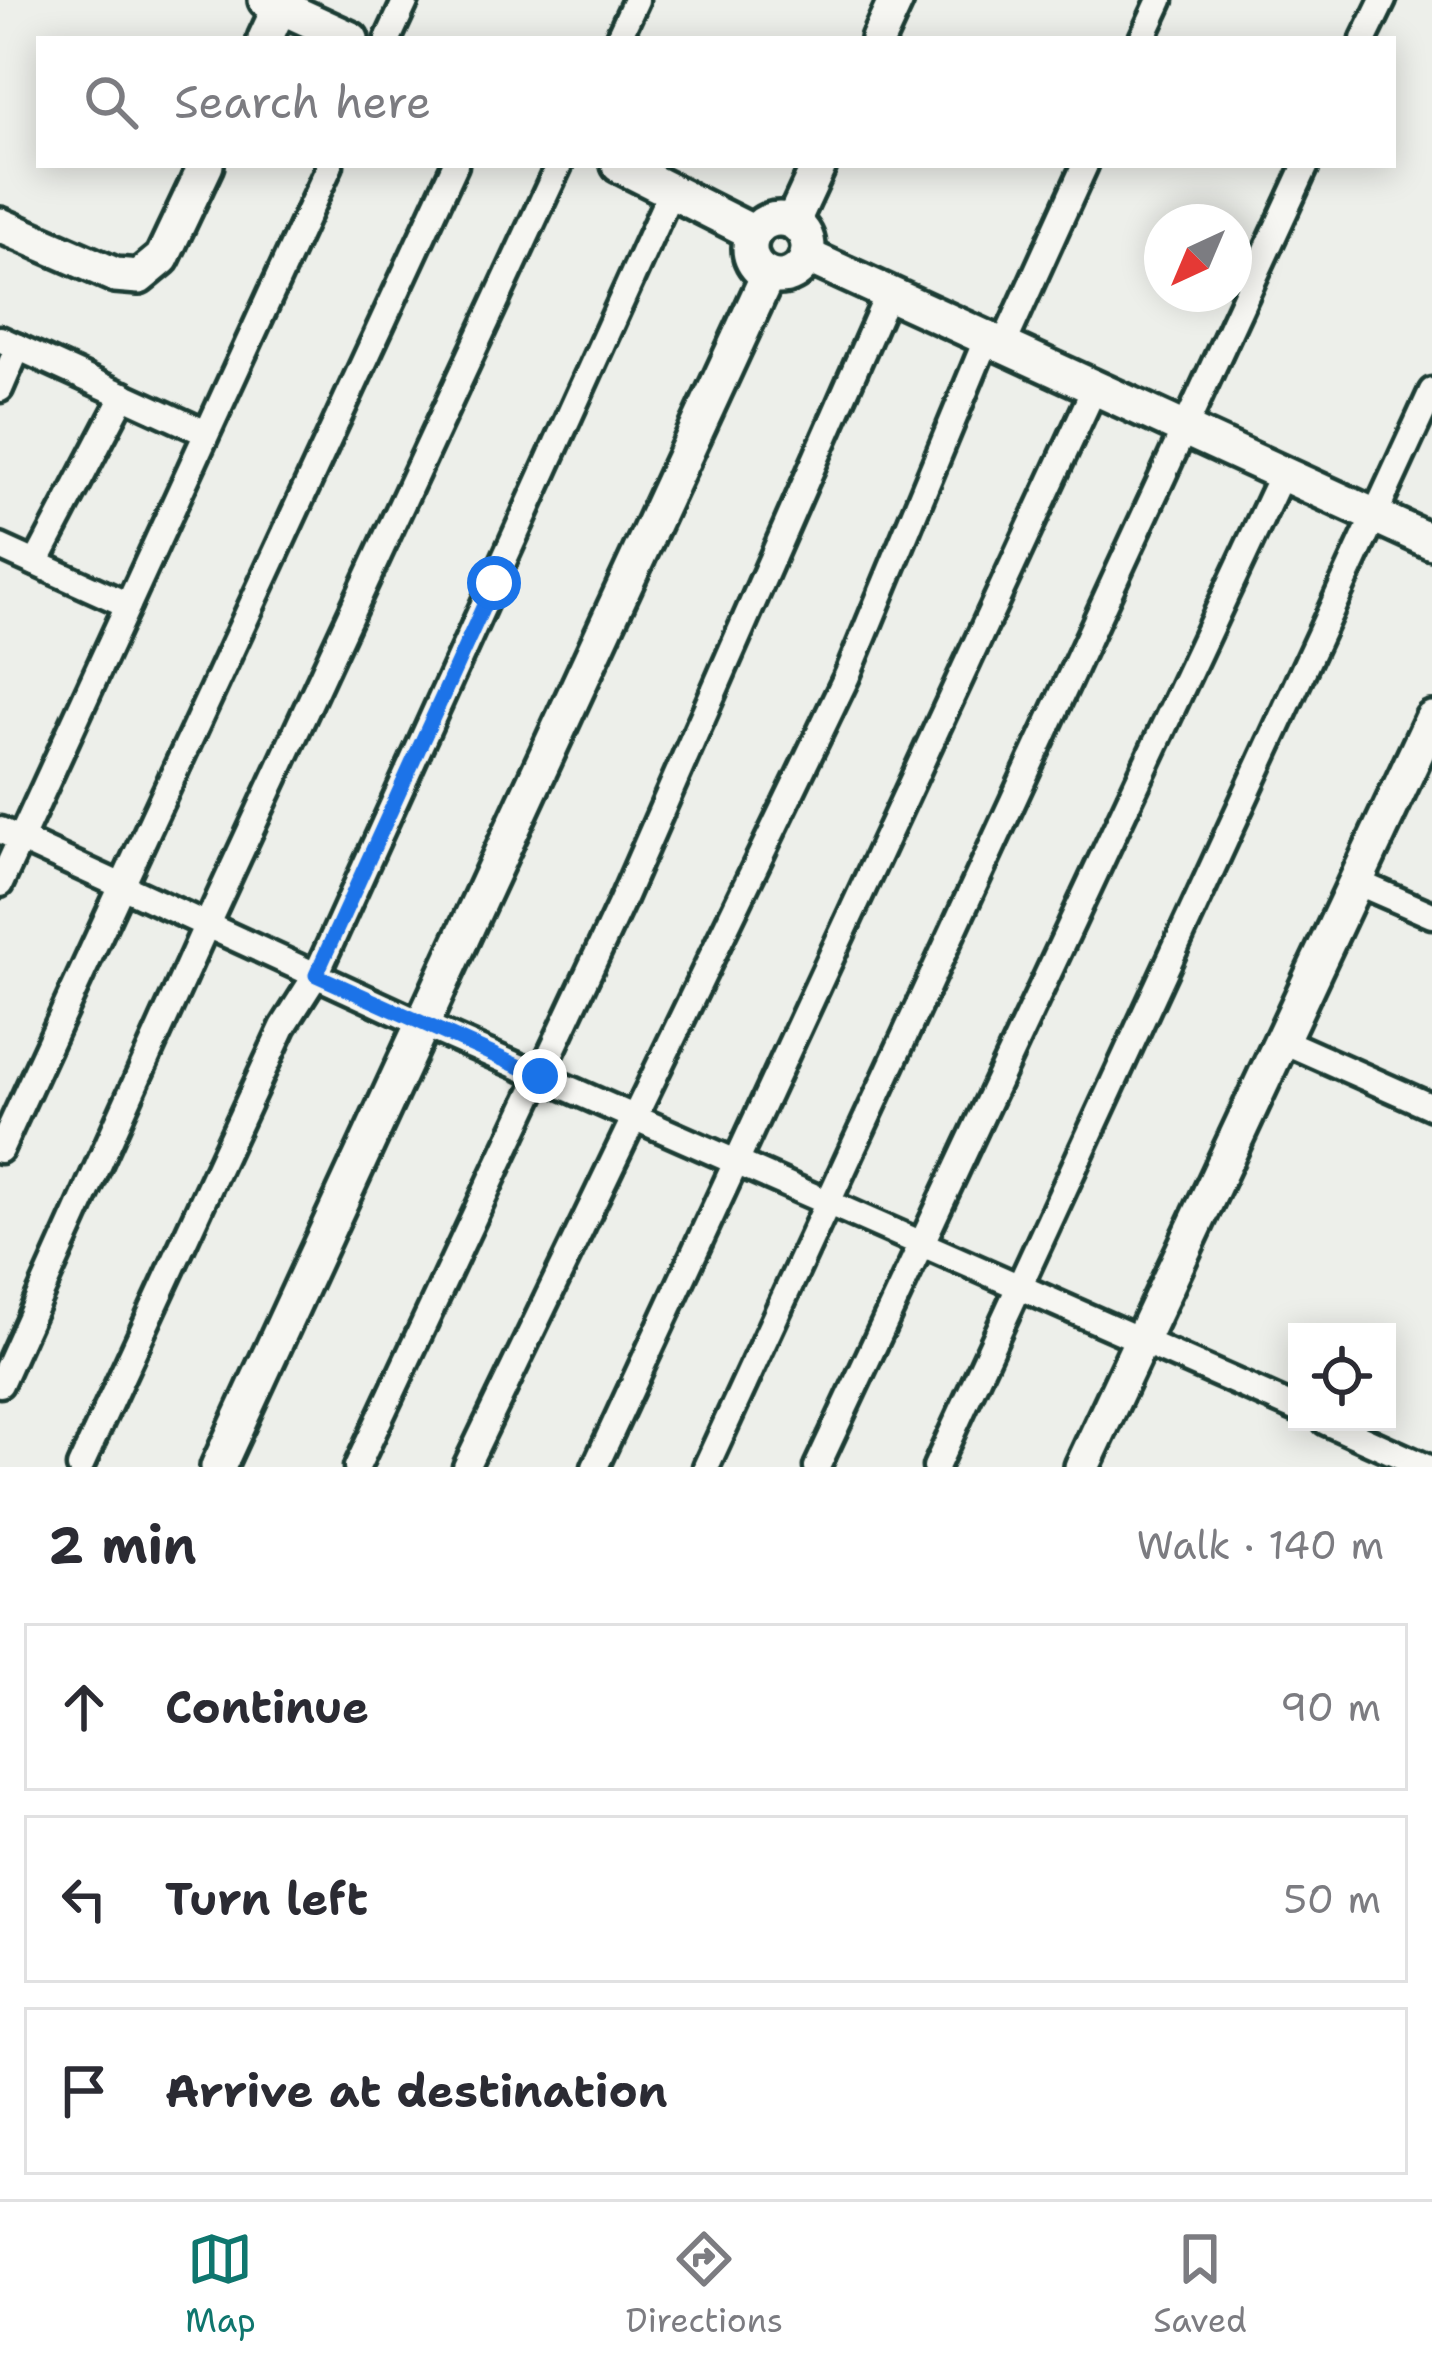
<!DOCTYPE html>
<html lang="en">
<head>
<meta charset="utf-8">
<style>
	body { margin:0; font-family:"Shantell Sans",sans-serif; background:#f7f7f7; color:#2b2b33 }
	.controls { position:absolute; right:36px; bottom:36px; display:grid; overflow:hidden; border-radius:0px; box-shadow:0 6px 30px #0003 }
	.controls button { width:108px; height:108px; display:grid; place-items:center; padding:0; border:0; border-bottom:3px solid #e1e1e2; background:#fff; color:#2b2b33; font:60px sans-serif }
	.compass { position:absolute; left:1144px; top:204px; width:108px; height:108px; border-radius:50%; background:#fff; box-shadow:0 6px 30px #0003; rotate:224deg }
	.stop { position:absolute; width:36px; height:36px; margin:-27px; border:9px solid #1a73e8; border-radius:50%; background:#fff }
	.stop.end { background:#1a73e8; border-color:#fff; box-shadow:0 3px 12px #0008 }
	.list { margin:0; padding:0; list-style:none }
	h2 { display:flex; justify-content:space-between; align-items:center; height:156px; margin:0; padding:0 48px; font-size:51px }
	h2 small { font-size:39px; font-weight:400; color:#7c7c81 }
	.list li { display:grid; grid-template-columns:78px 1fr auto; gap:36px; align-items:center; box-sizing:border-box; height:168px; margin:0 24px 24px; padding:0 24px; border:3px solid #e1e1e2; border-radius:0px }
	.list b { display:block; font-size:45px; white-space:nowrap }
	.list em { font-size:39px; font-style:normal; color:#7c7c81 }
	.icon { flex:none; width:66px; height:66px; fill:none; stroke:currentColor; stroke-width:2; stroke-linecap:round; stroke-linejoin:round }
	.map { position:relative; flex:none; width:1432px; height:1467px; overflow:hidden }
	.search { position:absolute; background:#fff; box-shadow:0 6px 30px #0003; left:36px; right:36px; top:36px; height:132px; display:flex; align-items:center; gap:30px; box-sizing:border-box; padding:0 42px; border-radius:0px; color:#7c7c81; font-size:45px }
	.sheet { height:732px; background:#fff }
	nav { display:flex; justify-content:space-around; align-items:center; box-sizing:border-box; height:168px; border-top:3px solid #e1e1e2; background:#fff; font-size:33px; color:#7c7c81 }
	nav a { display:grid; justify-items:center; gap:6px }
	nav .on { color:#0f766e }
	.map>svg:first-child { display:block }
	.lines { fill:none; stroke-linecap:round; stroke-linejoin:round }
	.street-casing { stroke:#1f3d34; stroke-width:33 }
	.secondary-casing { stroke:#1f3d34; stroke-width:42 }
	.street { stroke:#f6f6f2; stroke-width:24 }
	.secondary { stroke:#f6f6f2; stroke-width:33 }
	.route { stroke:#1a73e8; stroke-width:15 }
</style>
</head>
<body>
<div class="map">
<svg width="1432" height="1467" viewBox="0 0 1432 1467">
	<rect width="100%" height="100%" fill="#edefea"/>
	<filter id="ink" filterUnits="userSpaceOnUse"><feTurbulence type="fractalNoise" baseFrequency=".00833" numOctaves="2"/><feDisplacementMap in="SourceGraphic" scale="24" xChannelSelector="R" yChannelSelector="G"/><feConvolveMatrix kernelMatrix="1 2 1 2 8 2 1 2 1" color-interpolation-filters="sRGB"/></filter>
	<g filter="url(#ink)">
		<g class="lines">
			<defs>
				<g id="street">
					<path d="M388 39 406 0"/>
					<path d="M618 39 636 0"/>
					<path d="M1142 39 1160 0"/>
					<path d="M1364 39 1383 0"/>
					<path d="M0 339 206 433"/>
					<path d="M1002 348 1085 165"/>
					<path d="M0 389 18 347"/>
					<path d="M0 547 128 605"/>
					<path d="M36 563 124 395"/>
					<path d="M0 830 422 1024 1297 1409"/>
					<path d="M1354 881 1432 915"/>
					<path d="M0 884 330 165"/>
					<path d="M1281 1040 1432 1107"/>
					<path d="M0 1150 455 165"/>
					<path d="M0 1384 207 924 559 165"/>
					<path d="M1326 1422 1426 1467"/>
					<path d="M80 1467 283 1027 316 975 671 191"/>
					<path d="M357 1467 621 903 888 294"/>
					<path d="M466 1467 847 676 986 340"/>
					<path d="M595 1467 1094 389"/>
					<path d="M706 1467 1306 165"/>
					<path d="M817 1467 1282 474"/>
					<path d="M936 1467 1432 391"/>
				</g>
				<g id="secondary">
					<path d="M266 0 351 39"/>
					<path d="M265 39 283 0"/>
					<path d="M878 39 896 0"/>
					<path d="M619 165 754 233"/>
					<circle cx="779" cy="248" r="29"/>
					<path d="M793 221 819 165"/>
					<path d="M0 225 115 275 139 277 162 258 206 165"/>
					<path d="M807 256 1432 542"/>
					<path d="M218 1467 768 275"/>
					<path d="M1082 1467 1432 719"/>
				</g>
			</defs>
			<use href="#street" class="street-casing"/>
			<use href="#secondary" class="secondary-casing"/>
			<use href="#street" class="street"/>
			<use href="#secondary" class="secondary"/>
		</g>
	</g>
	<g class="lines" filter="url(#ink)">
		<path class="route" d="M494 583 316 975 540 1076"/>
	</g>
</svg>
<div class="controls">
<button><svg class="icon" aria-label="locate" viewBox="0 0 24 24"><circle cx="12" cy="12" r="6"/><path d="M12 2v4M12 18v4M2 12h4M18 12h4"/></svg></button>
</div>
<svg class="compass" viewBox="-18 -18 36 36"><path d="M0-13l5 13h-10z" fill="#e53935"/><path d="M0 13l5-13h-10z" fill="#7c7c81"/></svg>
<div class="stop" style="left:494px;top:583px"></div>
<div class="stop end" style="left:540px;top:1076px"></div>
<div class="search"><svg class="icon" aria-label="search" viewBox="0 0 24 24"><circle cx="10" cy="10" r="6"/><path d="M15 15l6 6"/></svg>Search here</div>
</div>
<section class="sheet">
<h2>2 min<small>Walk · 140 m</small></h2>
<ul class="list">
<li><svg class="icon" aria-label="ahead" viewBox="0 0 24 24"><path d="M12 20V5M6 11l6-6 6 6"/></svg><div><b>Continue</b></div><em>90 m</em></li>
<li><svg class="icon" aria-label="left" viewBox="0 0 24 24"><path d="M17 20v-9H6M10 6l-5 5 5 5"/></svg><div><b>Turn left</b></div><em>50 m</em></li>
<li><svg class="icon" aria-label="arrive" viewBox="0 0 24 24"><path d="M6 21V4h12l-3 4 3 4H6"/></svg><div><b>Arrive at destination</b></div></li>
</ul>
</section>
<nav>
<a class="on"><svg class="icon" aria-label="map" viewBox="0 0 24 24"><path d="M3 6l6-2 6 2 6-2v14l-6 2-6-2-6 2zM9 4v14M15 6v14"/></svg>Map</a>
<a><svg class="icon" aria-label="directions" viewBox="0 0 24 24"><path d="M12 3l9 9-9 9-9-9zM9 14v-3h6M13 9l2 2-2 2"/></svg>Directions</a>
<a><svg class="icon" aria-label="saved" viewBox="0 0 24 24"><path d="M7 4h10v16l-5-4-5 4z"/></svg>Saved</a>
</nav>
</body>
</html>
